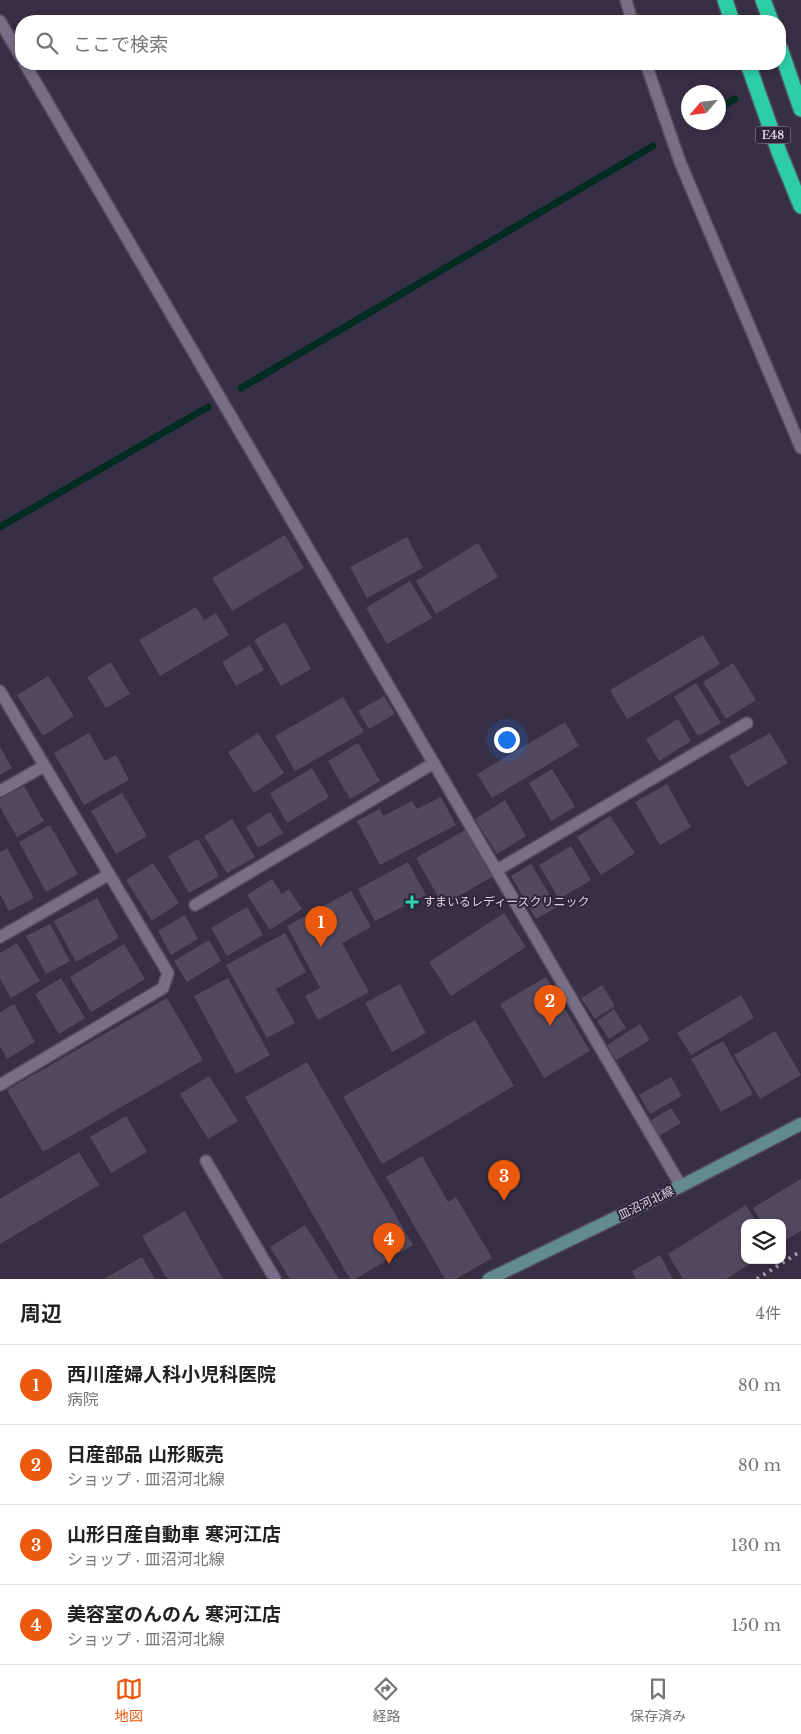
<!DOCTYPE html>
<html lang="ja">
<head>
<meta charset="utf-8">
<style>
	body { margin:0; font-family:"Libre Baskerville","Noto Sans JP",serif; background:#f2f2f2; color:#222 }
	.controls { position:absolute; right:15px; bottom:15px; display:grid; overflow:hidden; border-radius:10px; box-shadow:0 2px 8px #0003 }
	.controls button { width:45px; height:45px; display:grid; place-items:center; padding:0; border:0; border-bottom:1px solid #e0e0e0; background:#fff; color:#222; font:25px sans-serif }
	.compass { position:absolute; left:681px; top:85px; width:45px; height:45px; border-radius:50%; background:#fff; box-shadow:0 2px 8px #0003; rotate:242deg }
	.you { position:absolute; left:506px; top:739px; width:18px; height:18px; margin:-12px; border:4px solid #fff; border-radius:50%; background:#1a73e8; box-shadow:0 0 0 8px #1a73e833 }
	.badge { display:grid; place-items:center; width:32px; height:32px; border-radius:50%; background:#ea580c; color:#fff; font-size:16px; font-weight:700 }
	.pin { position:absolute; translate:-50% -41px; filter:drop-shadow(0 1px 2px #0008) }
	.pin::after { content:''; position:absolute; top:26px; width:18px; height:15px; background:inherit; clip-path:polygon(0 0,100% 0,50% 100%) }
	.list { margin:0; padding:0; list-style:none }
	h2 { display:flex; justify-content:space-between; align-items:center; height:65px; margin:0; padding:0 20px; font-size:21px }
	h2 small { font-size:16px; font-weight:400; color:#767676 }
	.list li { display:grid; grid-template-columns:32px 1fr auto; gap:15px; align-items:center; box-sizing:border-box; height:80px; padding:0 20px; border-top:1px solid #e0e0e0 }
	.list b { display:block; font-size:19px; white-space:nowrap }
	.list p { margin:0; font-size:16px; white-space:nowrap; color:#767676 }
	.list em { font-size:16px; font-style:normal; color:#767676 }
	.icon { flex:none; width:28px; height:28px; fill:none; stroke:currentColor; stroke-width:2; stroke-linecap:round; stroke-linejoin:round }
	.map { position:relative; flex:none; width:801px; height:1279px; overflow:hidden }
	.search { position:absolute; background:#fff; box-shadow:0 2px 8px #0003; left:15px; right:15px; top:15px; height:55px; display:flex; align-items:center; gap:12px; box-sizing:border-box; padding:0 18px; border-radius:20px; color:#767676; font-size:19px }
	.sheet { height:385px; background:#fff }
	nav { display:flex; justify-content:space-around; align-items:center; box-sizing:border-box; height:70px; border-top:1px solid #e0e0e0; background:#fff; font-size:14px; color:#767676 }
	nav a { display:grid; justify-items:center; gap:2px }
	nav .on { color:#ea580c }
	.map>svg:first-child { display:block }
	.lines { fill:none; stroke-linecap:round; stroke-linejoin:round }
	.stream { stroke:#022c21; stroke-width:7 }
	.building { fill:#524960 }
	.lane-casing { stroke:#544c5f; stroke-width:14 }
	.secondary-casing { stroke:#544c5f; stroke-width:15 }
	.highway-casing { stroke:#544c5f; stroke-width:18 }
	.lane { stroke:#776e87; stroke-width:11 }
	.secondary { stroke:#618b90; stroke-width:12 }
	.highway { stroke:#2dcea6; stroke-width:15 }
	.rail { stroke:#a09aab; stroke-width:4; stroke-dasharray:2.5 5; stroke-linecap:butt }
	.poi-dot { fill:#2cd5ab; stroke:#2d253a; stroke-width:2 }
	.labels { text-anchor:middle; stroke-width:4; stroke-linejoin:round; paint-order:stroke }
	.shield { fill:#2d253a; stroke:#a8a2b2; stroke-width:1 }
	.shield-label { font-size:11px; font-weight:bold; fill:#dcd7e5 }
	.poi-label { font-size:12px; fill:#dcd7e5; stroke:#2d253a; text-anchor:start }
	.street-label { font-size:12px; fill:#dcd7e5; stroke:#2d253a }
</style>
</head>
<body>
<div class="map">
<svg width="801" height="1279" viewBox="0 0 801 1279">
	<rect width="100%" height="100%" fill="#372f45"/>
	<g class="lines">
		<g class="stream">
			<path d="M718 109 735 99"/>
			<path d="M241 388 653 146"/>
			<path d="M0 527 208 407"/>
		</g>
	</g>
	<g class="building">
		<path d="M285 535 304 568 232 611 212 578Z"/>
		<path d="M407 537 423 568 367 598 350 567Z"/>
		<path d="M478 543 498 577 436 614 416 581Z"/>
		<path d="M410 581 432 618 387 644 366 608Z"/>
		<path d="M196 607 204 620 216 613 229 635 160 676 139 640Z"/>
		<path d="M285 622 311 669 281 686 254 640Z"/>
		<path d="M703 635 720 664 627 719 610 690Z"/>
		<path d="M250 645 264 670 236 686 222 662Z"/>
		<path d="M111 662 130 694 106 708 87 677Z"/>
		<path d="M733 663 756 700 726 719 703 682Z"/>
		<path d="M48 676 74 716 43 736 17 695Z"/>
		<path d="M696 683 721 723 698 736 674 697Z"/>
		<path d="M384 696 395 714 369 729 358 711Z"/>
		<path d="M343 697 364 732 295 771 275 736Z"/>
		<path d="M678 719 691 741 659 761 646 739Z"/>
		<path d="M565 722 579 746 492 798 477 774Z"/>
		<path d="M89 733 105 761 116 755 129 780 84 805 54 753Z"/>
		<path d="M258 733 284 773 254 793 228 752Z"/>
		<path d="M770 733 788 763 747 787 729 756Z"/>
		<path d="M358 743 380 781 350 799 328 761Z"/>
		<path d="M0 747 12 768 0 775Z"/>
		<path d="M312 768 329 797 287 823 270 793Z"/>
		<path d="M552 769 575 807 551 821 529 783Z"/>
		<path d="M667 784 691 827 660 845 635 802Z"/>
		<path d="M24 786 44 821 17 837 0 807V799Z"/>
		<path d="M122 793 147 836 116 854 91 811Z"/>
		<path d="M441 797 456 825 380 865 357 821 380 809 383 816 412 801 417 809Z"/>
		<path d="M505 800 526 836 497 854 475 819Z"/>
		<path d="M270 812 283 833 258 848 246 827Z"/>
		<path d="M610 816 635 853 601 875 577 837Z"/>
		<path d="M232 819 255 857 227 873 204 836Z"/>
		<path d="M50 825 78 874 46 892 19 842Z"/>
		<path d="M465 830 492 877 443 905 416 858Z"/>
		<path d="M198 839 219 876 189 893 168 856Z"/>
		<path d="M571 846 591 880 559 899 539 865Z"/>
		<path d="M7 848 34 898 9 911 0 894V852Z"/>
		<path d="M408 862 426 895 375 921 358 889Z"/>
		<path d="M153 863 179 903 152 921 126 880Z"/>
		<path d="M531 864 557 907 536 919 511 876Z"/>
		<path d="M272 879 282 894 289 889 302 909 270 930 247 895Z"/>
		<path d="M351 891 371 927 342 943 369 992 318 1020 305 996 320 988 287 926Z"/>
		<path d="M97 898 119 938 76 962 54 921Z"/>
		<path d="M247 907 263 935 227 956 211 928Z"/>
		<path d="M504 913 526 947 451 996 429 962Z"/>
		<path d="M185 915 198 939 171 955 158 931Z"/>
		<path d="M50 924 70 961 46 974 26 936Z"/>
		<path d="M285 933 306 972 276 989 295 1023 267 1038 226 965Z"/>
		<path d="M209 940 221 961 187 982 174 961Z"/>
		<path d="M17 943 40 981 11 998 0 979V953Z"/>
		<path d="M124 944 145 979 91 1012 70 977Z"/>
		<path d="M546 977 590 1051 544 1078 500 1004Z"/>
		<path d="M61 978 85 1018 59 1034 35 994Z"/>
		<path d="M228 978 270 1055 236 1074 194 996Z"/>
		<path d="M400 984 426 1033 392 1052 365 1003Z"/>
		<path d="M602 985 615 1006 595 1019 581 998Z"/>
		<path d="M741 995 754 1018 691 1055 677 1033Z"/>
		<path d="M167 998 203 1060 43 1152 7 1090Z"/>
		<path d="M14 1004 35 1042 7 1059 0 1046V1012Z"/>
		<path d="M614 1009 626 1028 609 1039 597 1021Z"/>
		<path d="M475 1020 514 1086 382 1164 343 1097Z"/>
		<path d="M640 1024 650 1040 616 1060 607 1045Z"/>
		<path d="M775 1031 801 1075 760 1099 734 1055Z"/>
		<path d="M723 1041 753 1094 721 1112 691 1059Z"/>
		<path d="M307 1062 413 1245 355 1279H350L245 1097Z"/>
		<path d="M209 1076 238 1121 208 1139 180 1094Z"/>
		<path d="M671 1077 682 1096 650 1114 639 1095Z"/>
		<path d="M671 1108 681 1123 659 1136 650 1121Z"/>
		<path d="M126 1116 147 1152 111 1173 90 1137Z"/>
		<path d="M79 1152 99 1185 0 1244V1199Z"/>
		<path d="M422 1156 448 1202 456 1197 492 1258 456 1279H445L386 1177Z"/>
		<path d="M801 1179V1231L782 1242V1223H762L753 1208Z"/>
		<path d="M746 1205 757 1223H745V1260H756L726 1279H683L668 1254Z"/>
		<path d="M185 1211 223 1279H167L142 1236Z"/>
		<path d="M305 1225 339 1279H290L270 1247Z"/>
		<path d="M660 1255 673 1279H636L632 1271Z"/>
		<path d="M142 1257 155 1279H104Z"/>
	</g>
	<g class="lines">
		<defs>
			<g id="lane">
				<path d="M626 0 632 21"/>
				<path d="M0 21 21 57"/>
				<path d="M25 64 681 1186"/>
				<path d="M646 64 680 162 801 448"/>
				<path d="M0 691 168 973 163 988 0 1085"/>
				<path d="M0 791 44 766"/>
				<path d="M497 870 747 723"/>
				<path d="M195 905 434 763"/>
				<path d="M0 937 108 875"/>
				<path d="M206 1161 275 1279"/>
			</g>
			<path id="secondary" d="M489 1279 681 1186 801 1124"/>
			<g id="highway">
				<path d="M725 0 732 21"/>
				<path d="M763 0 771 21"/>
				<path d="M780 48 801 109"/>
				<path d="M748 64 779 152 801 206"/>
			</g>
		</defs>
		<use href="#lane" class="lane-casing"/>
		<use href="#secondary" class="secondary-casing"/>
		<use href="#highway" class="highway-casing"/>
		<use href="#lane" class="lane"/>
		<use href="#secondary" class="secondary"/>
		<use href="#highway" class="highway"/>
		<path class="rail" d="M757 1279 801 1251"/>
	</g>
	<path class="poi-dot" d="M409.5 894.5h5v5h5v5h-5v5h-5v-5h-5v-5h5z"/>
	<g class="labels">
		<rect class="shield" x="755.5" y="126.5" width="35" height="17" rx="4"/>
		<g class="shield-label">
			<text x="773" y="139">E48</text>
		</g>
		<g class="poi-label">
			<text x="423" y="906">すまいるレディースクリニック</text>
		</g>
		<g class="street-label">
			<text transform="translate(646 1203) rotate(-26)" y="4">皿沼河北線</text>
		</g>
	</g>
</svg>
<div class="controls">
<button><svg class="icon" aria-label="layers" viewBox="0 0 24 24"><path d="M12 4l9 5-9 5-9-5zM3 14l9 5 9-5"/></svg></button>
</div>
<svg class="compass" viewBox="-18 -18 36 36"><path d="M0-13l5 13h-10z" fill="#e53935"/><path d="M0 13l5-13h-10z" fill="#767676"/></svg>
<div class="you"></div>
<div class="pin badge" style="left:321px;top:947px">1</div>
<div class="pin badge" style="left:550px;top:1026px">2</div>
<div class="pin badge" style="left:504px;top:1201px">3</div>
<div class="pin badge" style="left:389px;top:1264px">4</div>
<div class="search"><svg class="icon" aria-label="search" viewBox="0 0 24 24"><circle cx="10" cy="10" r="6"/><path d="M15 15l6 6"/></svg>ここで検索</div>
</div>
<section class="sheet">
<h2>周辺<small>4件</small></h2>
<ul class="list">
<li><span class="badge">1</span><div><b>西川産婦人科小児科医院</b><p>病院</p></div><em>80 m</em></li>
<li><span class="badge">2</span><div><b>日産部品 山形販売</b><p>ショップ · 皿沼河北線</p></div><em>80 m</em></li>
<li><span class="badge">3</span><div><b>山形日産自動車 寒河江店</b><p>ショップ · 皿沼河北線</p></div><em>130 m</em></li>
<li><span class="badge">4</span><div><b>美容室のんのん 寒河江店</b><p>ショップ · 皿沼河北線</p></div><em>150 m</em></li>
</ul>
</section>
<nav>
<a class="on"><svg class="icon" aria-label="map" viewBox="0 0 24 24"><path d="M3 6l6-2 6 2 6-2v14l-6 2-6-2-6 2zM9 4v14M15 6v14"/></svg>地図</a>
<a><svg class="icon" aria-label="directions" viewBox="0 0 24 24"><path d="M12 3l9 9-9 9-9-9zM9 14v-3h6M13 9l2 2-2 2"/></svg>経路</a>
<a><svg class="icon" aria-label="saved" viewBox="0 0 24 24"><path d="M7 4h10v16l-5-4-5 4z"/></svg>保存済み</a>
</nav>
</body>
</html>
